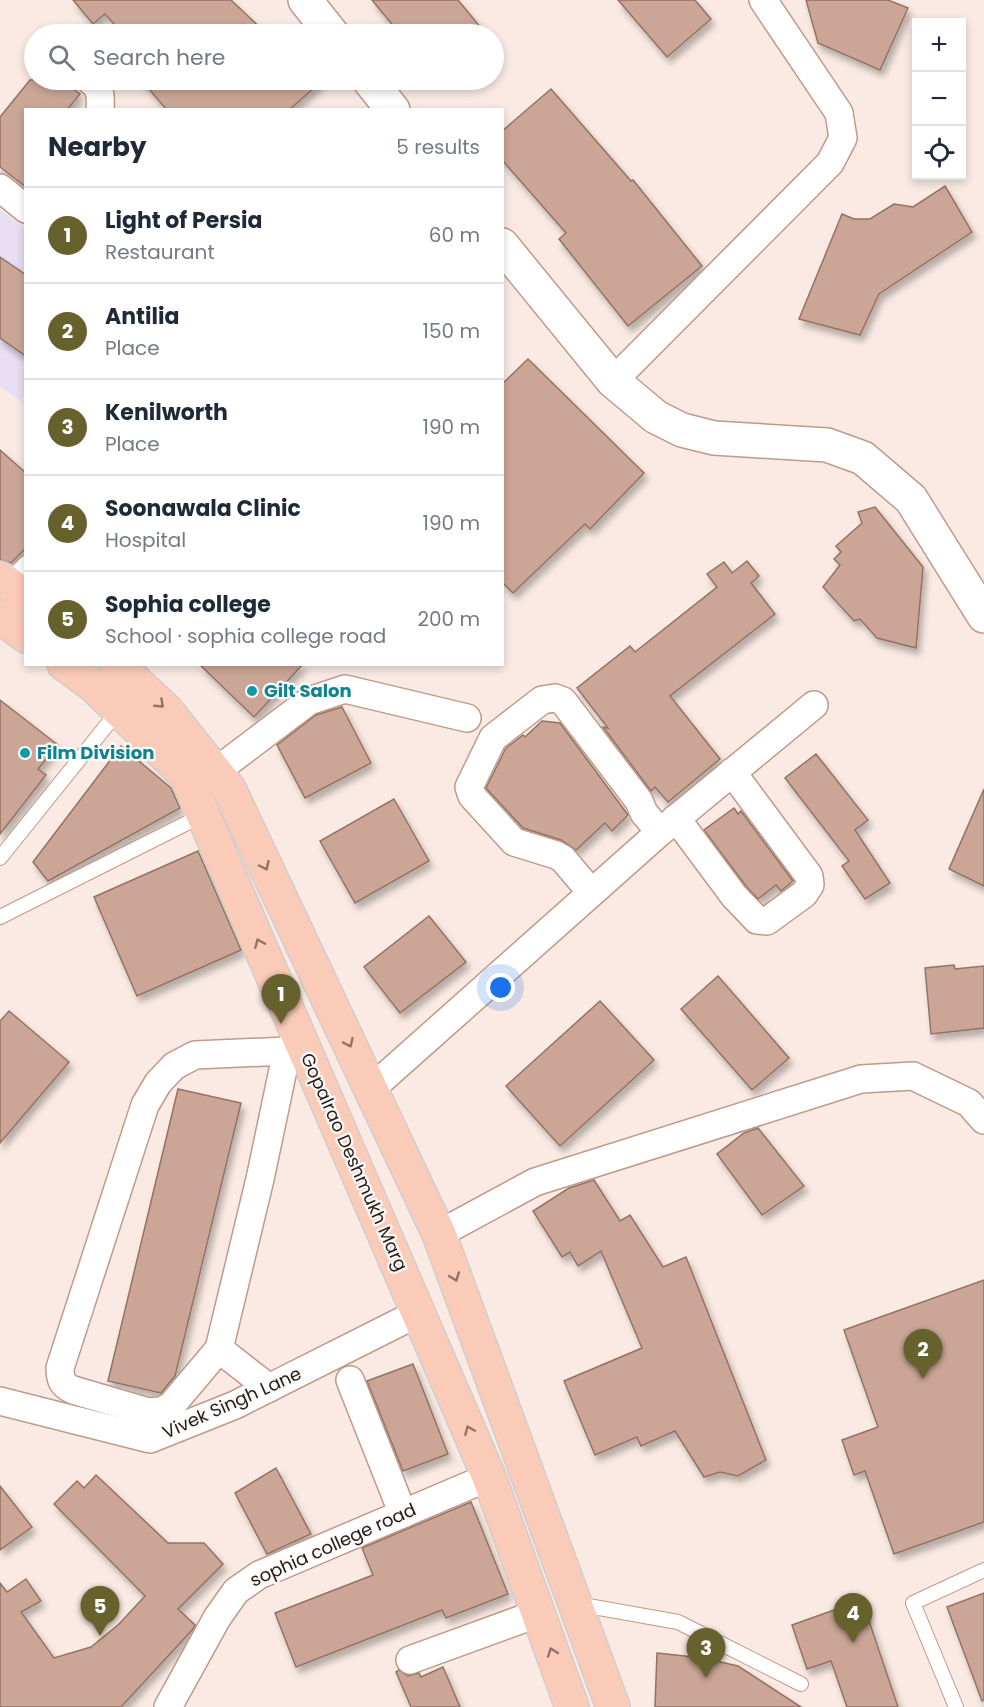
<!DOCTYPE html>
<html lang="en">
<head>
<meta charset="utf-8">
<style>
	body { margin:0; font-family:Poppins,sans-serif; background:#f2f2f3; color:#1f2937 }
	.controls { position:absolute; right:18px; top:18px; display:grid; overflow:hidden; border-radius:0px; box-shadow:0 3px 9px #0003 }
	.controls button { width:54px; height:54px; display:grid; place-items:center; padding:0; border:0; border-bottom:2px solid #e0e1e3; background:#fff; color:#1f2937; font:30px sans-serif }
	.you { position:absolute; left:501px; top:988px; width:21px; height:21px; margin:-15px; border:4px solid #fff; border-radius:50%; background:#1a73e8; box-shadow:0 0 0 9px #1a73e833 }
	.badge { display:grid; place-items:center; width:39px; height:39px; border-radius:50%; background:#67612d; color:#fff; font-size:20px; font-weight:700 }
	.pin { position:absolute; translate:-50% -50px; filter:drop-shadow(0 2px 3px #0008) }
	.pin::after { content:''; position:absolute; top:32px; width:21px; height:18px; background:inherit; clip-path:polygon(0 0,100% 0,50% 100%) }
	.list { margin:0; padding:0; list-style:none }
	h2 { display:flex; justify-content:space-between; align-items:center; height:78px; margin:0; padding:0 24px; font-size:26px }
	h2 small { font-size:20px; font-weight:400; color:#747a83 }
	.list li { display:grid; grid-template-columns:39px 1fr auto; gap:18px; align-items:center; box-sizing:border-box; height:96px; padding:0 24px; border-top:2px solid #e0e1e3 }
	.list b { display:block; font-size:22px; white-space:nowrap }
	.list p { margin:0; font-size:20px; white-space:nowrap; color:#747a83 }
	.list em { font-size:20px; font-style:normal; color:#747a83 }
	.icon { flex:none; width:33px; height:33px; fill:none; stroke:currentColor; stroke-width:2; stroke-linecap:round; stroke-linejoin:round }
	.map { position:relative; flex:none; width:984px; height:1707px; overflow:hidden }
	.search { position:absolute; background:#fff; box-shadow:0 3px 9px #0003; left:24px; top:24px; width:480px; height:66px; display:flex; align-items:center; gap:15px; box-sizing:border-box; padding:0 21px; border-radius:33px; color:#747a83; font-size:22px }
	.panel { position:absolute; background:#fff; box-shadow:0 3px 9px #0003; left:24px; top:108px; width:480px; height:558px; border-radius:0px }
	.map>svg:first-child { display:block }
	.medical { fill:#e8dff5 }
	.building { fill:#cba697; stroke:#947263; stroke-width:1.5; filter:url(#shadow) }
	.lines { fill:none; stroke-linecap:round; stroke-linejoin:round }
	.lane-casing { stroke:#be9a8a; stroke-width:16 }
	.street-casing { stroke:#be9a8a; stroke-width:30 }
	.secondary-casing { stroke:#be9a8a; stroke-width:36 }
	.primary-casing { stroke:#d0cdcc; stroke-width:36 }
	.lane { stroke:#fff; stroke-width:14 }
	.street { stroke:#fff; stroke-width:27 }
	.secondary { stroke:#fff; stroke-width:33 }
	.primary { stroke:#facbb9; stroke-width:33 }
	.oneway { stroke:#917367 }
	.culture-dot { fill:#0f9aa8; stroke:#fbfbfb; stroke-width:2 }
	.labels { text-anchor:middle; stroke-width:4.5; stroke-linejoin:round; paint-order:stroke }
	.culture-label { font-size:18px; font-weight:bold; fill:#0d838f; stroke:#fbfbfb; text-anchor:start }
	.street-label { font-size:18px; fill:#281b15; stroke:#fbfbfb }
</style>
</head>
<body>
<div class="map">
<svg width="984" height="1707" viewBox="0 0 984 1707">
	<defs>
		<filter id="shadow"><feDropShadow dx="3.5" dy="6" stdDeviation="3" flood-color="#0004"/></filter>
	</defs>
	<rect width="100%" height="100%" fill="#faeae3"/>
	<path class="medical" d="M0 210 25 229V405L0 386Z"/>
	<g class="building">
		<path d="M73 0H231L267 34H123L105 14 93 24Z"/>
		<path d="M372 0H458L486 34H400Z"/>
		<path d="M618 0H695L711 19 667 57Z"/>
		<path d="M806 0H888L908 8 880 70 818 43Z"/>
		<path d="M30 80H61L80 94 67 110H26V187L0 167V117Z"/>
		<path d="M141 80H323L289 110H167Z"/>
		<path d="M551 89 631 181 633 180 702 266 628 326 559 239 566 233 502 160V131Z"/>
		<path d="M945 186 972 232 879 294 860 335 799 319 842 214 854 219H870L894 204 913 207Z"/>
		<path d="M0 257 26 275V356L0 338Z"/>
		<path d="M528 359 644 473 590 529 585 524 513 593 502 582V384Z"/>
		<path d="M0 450 26 473V548L11 563 0 560Z"/>
		<path d="M875 507 923 567 916 648 877 638 860 619 854 621 823 587 840 565 834 559 841 552 836 546 862 523 858 512Z"/>
		<path d="M747 561 759 576 751 583 775 614 670 696 720 759 668 802 655 787 651 791 603 727 608 728 577 688 630 646 635 652 717 587 707 574 724 562 732 573Z"/>
		<path d="M199 664H303L254 717Z"/>
		<path d="M0 700 58 745 38 769 46 775 0 834Z"/>
		<path d="M342 707 371 763 305 798 277 745 316 715Z"/>
		<path d="M542 721 560 723 628 815 612 831 605 823 576 850 561 840 523 828 486 788 506 748 523 735 525 737Z"/>
		<path d="M121 746 171 788 180 808 48 881 33 862Z"/>
		<path d="M816 754 868 820 855 830 890 883 865 899 842 866 849 861 785 778Z"/>
		<path d="M984 789V886L949 869Z"/>
		<path d="M394 799 429 861 355 903 320 841Z"/>
		<path d="M734 808 738 814 741 811 793 881 781 891 776 885 758 899 746 886 704 830Z"/>
		<path d="M198 851 241 950 137 996 94 897Z"/>
		<path d="M429 916 466 962 400 1013 364 967Z"/>
		<path d="M954 965 955 969 984 966V1028L931 1034 925 968Z"/>
		<path d="M718 976 789 1058 752 1090 681 1009Z"/>
		<path d="M600 1001 654 1060 560 1146 506 1086Z"/>
		<path d="M9 1011 69 1062 0 1143V1021Z"/>
		<path d="M178 1089 241 1103 175 1376 161 1393 108 1381Z"/>
		<path d="M758 1128 804 1186 762 1215 717 1154 744 1133Z"/>
		<path d="M594 1180 620 1221 630 1215 663 1267 686 1257 766 1460 738 1476 720 1472 704 1477 675 1431 641 1446 637 1437 595 1455 564 1381 642 1348 601 1251 578 1266 570 1252 562 1257 533 1211 569 1188Z"/>
		<path d="M984 1280V1522L894 1554 865 1471 854 1475 842 1440 878 1427 844 1330Z"/>
		<path d="M413 1364 448 1454 403 1471 367 1381Z"/>
		<path d="M276 1468 311 1534 267 1554 235 1493Z"/>
		<path d="M96 1475 168 1543H204L223 1564 178 1609 195 1625 193 1629 121 1707H0V1583L7 1592 26 1579 41 1601 21 1612 54 1658 91 1647 119 1624 145 1596 54 1504 77 1481 84 1488Z"/>
		<path d="M0 1486 32 1527 0 1550Z"/>
		<path d="M471 1502 508 1594 446 1618 442 1610 296 1667 275 1613 373 1575 362 1548Z"/>
		<path d="M984 1593V1700L982 1701 947 1607Z"/>
		<path d="M862 1600 898 1707H847L831 1661 807 1669 792 1625Z"/>
		<path d="M657 1653 703 1658 738 1666 801 1707H655Z"/>
		<path d="M443 1667 460 1707H411L396 1672 399 1670 408 1676 419 1673 421 1677Z"/>
	</g>
	<g class="lines">
		<defs>
			<g id="lane">
				<path d="M6 583 26 563"/>
				<path d="M0 858 119 710"/>
				<path d="M0 917 203 815"/>
				<path d="M577 1604 678 1622 801 1684"/>
				<path d="M956 1707 913 1603 984 1570"/>
			</g>
			<g id="street">
				<path d="M90 80C101 88 101 96 100 110"/>
				<path d="M0 188 26 209"/>
				<path d="M613 381 830 163 843 138 839 113 763 0"/>
				<path d="M215 772 309 701 345 689 467 718"/>
				<path d="M676 818 734 896 757 920 767 921 804 894 810 885 809 876 732 772"/>
				<path d="M591 892 563 859 556 855 514 842 472 796 469 787 493 738 542 700 555 698 563 701 639 801 644 813 660 832"/>
				<path d="M371 1089 660 832 814 705"/>
				<path d="M439 1234 535 1182 861 1079 913 1076 969 1103 984 1120"/>
				<path d="M219 1349 171 1406 161 1411 148 1412 73 1390C62 1385 60 1379 60 1368L145 1105 158 1083 174 1066 195 1055 287 1051"/>
				<path d="M350 1380 403 1514"/>
				<path d="M269 1388 219 1349 260 1179 287 1051 292 1044 299 1040"/>
				<path d="M0 1401 150 1439 235 1405 420 1312"/>
				<path d="M410 1660 539 1613"/>
				<path d="M168 1707 217 1618 236 1591 259 1575 489 1477"/>
			</g>
			<g id="secondary">
				<path d="M305 0 332 34"/>
				<path d="M369 80 393 110"/>
				<path d="M502 245 613 381 656 417 682 430 714 438 827 445 863 458 911 499 984 616"/>
			</g>
			<g id="primary">
				<path d="M0 578 26 596"/>
				<path d="M0 617 26 636"/>
				<path d="M64 664 93 685 186 775 489 1477 572 1707"/>
				<path d="M117 664 166 710 229 789 439 1234 613 1707"/>
			</g>
		</defs>
		<use href="#lane" class="lane-casing"/>
		<use href="#street" class="street-casing"/>
		<use href="#secondary" class="secondary-casing"/>
		<use href="#primary" class="primary-casing"/>
		<use href="#lane" class="lane"/>
		<use href="#street" class="street"/>
		<use href="#secondary" class="secondary"/>
		<use href="#primary" class="primary"/>
	</g>
	<defs><path id="oneway-chevron" d="M-2-3.5L2.5 0L-2 3.5" fill="none" stroke-width="1.6" stroke-linecap="round" stroke-linejoin="round" transform="scale(1.5)"/></defs>
	<g class="oneway">
		<use href="#oneway-chevron" transform="translate(160 704) rotate(43)"/>
		<use href="#oneway-chevron" transform="translate(265 866) rotate(65)"/>
		<use href="#oneway-chevron" transform="translate(259 943) rotate(-113)"/>
		<use href="#oneway-chevron" transform="translate(349 1043) rotate(65)"/>
		<use href="#oneway-chevron" transform="translate(455 1277) rotate(70)"/>
		<use href="#oneway-chevron" transform="translate(469 1430) rotate(-113)"/>
		<use href="#oneway-chevron" transform="translate(552 1652) rotate(-110)"/>
	</g>
	<g class="culture-dot">
		<circle cx="252" cy="691" r="6"/>
		<circle cx="25" cy="753" r="6"/>
	</g>
	<g class="labels">
		<g class="culture-label">
			<text x="264" y="697">Gilt Salon</text>
			<text x="37" y="759">Film Division</text>
		</g>
		<g class="street-label">
			<text transform="translate(354 1162) rotate(66)" y="6">Gopalrao Deshmukh Marg</text>
			<text transform="translate(232 1403) rotate(-24)" y="6">Vivek Singh Lane</text>
			<text transform="translate(333 1545) rotate(-24)" y="6">sophia college road</text>
		</g>
	</g>
</svg>
<div class="controls">
<button>+</button>
<button>−</button>
<button><svg class="icon" aria-label="locate" viewBox="0 0 24 24"><circle cx="12" cy="12" r="6"/><path d="M12 2v4M12 18v4M2 12h4M18 12h4"/></svg></button>
</div>
<div class="you"></div>
<div class="pin badge" style="left:281px;top:1024px">1</div>
<div class="pin badge" style="left:923px;top:1379px">2</div>
<div class="pin badge" style="left:706px;top:1678px">3</div>
<div class="pin badge" style="left:853px;top:1643px">4</div>
<div class="pin badge" style="left:100px;top:1636px">5</div>
<div class="search"><svg class="icon" aria-label="search" viewBox="0 0 24 24"><circle cx="10" cy="10" r="6"/><path d="M15 15l6 6"/></svg>Search here</div>
<section class="panel">
<h2>Nearby<small>5 results</small></h2>
<ul class="list">
<li><span class="badge">1</span><div><b>Light of Persia</b><p>Restaurant</p></div><em>60 m</em></li>
<li><span class="badge">2</span><div><b>Antilia</b><p>Place</p></div><em>150 m</em></li>
<li><span class="badge">3</span><div><b>Kenilworth</b><p>Place</p></div><em>190 m</em></li>
<li><span class="badge">4</span><div><b>Soonawala Clinic</b><p>Hospital</p></div><em>190 m</em></li>
<li><span class="badge">5</span><div><b>Sophia college</b><p>School · sophia college road</p></div><em>200 m</em></li>
</ul>
</section>
</div>
</body>
</html>
